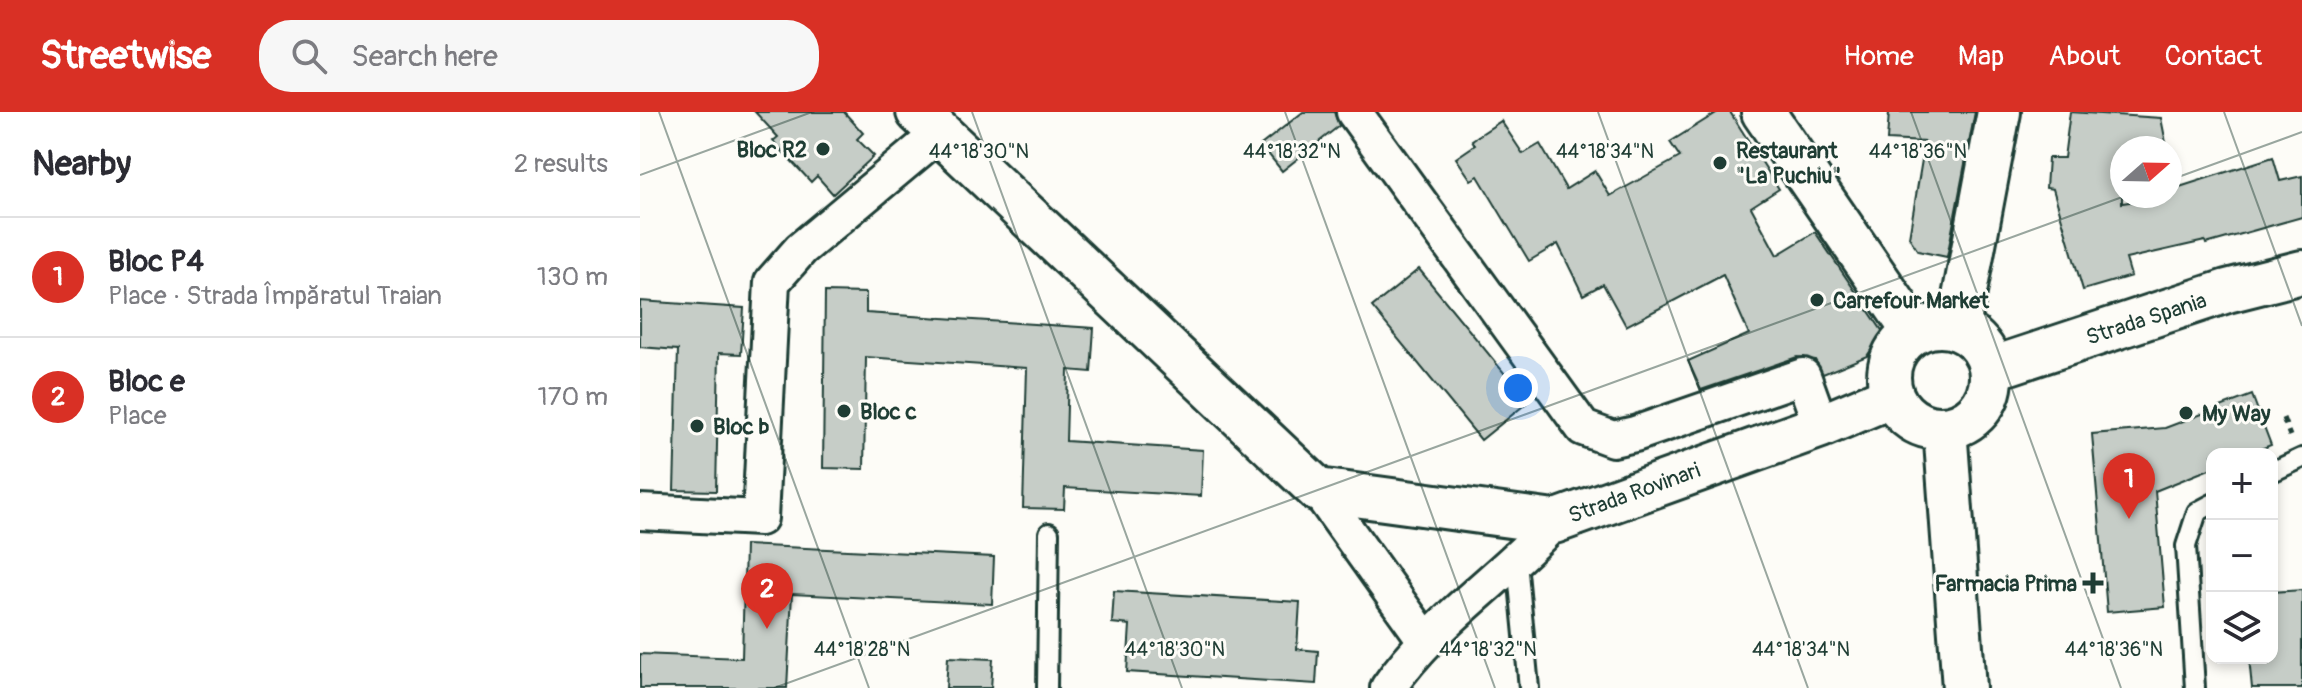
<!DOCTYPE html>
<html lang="en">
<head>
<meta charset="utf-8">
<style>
	body { margin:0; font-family:Pangolin,sans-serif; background:#f7f7f7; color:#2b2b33 }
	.controls { position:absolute; right:24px; bottom:24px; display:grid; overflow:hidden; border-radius:16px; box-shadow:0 4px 12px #0003 }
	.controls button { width:72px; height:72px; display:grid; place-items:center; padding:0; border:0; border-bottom:2px solid #e1e1e2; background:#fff; color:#2b2b33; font:40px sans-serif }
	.compass { position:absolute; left:1470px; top:24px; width:72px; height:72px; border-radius:50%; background:#fff; box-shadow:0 4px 12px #0003; rotate:70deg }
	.you { position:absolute; left:878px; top:276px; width:28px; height:28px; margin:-20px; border:6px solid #fff; border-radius:50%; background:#1a73e8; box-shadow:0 0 0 12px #1a73e833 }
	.badge { display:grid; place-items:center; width:52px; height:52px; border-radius:50%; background:#d93025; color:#fff; font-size:26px; font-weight:700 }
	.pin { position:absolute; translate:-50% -66px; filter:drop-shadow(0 2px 4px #0008) }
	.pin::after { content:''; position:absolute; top:42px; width:28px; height:24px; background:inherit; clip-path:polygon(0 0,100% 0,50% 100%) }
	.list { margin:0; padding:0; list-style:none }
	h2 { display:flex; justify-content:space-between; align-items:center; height:104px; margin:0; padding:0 32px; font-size:34px }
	h2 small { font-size:26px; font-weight:400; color:#7c7c81 }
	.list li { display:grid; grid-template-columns:52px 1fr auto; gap:24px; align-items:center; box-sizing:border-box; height:120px; padding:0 32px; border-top:2px solid #e1e1e2 }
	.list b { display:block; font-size:30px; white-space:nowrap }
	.list p { margin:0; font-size:26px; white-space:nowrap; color:#7c7c81 }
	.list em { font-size:26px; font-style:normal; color:#7c7c81 }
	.icon { flex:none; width:44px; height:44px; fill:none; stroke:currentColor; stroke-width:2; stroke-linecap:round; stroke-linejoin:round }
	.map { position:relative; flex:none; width:1662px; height:576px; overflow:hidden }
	header { display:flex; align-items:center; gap:48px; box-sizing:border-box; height:112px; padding:0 40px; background:#d93025; color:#fff }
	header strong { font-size:38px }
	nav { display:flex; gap:44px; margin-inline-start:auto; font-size:28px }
	.search { width:560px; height:72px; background:#f7f7f7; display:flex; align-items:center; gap:20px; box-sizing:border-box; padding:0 28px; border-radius:32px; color:#7c7c81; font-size:30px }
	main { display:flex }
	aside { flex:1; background:#fff }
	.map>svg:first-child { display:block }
	.building { fill:#c6cdc7; stroke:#1f3d34; stroke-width:2 }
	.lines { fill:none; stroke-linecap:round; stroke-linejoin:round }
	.service-casing { stroke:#1f3d34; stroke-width:24 }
	.minor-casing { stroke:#1f3d34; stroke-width:40 }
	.tertiary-casing { stroke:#1f3d34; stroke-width:48 }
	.path { stroke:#1f3d34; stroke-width:5; stroke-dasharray:8 6; stroke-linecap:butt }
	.service { stroke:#fdfcf7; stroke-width:18 }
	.minor { stroke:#fdfcf7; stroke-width:34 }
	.tertiary { stroke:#fdfcf7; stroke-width:42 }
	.ticks { fill:none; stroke:#1f3d34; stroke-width:2; stroke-opacity:0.45 }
	.poi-dot { fill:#1f3d34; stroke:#fdfcf7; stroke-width:3 }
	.labels { text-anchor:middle; stroke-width:6; stroke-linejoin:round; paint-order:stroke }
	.poi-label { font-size:22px; font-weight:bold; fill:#1f3d34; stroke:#fdfcf7; text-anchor:start }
	.street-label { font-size:22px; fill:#1f3d34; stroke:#fdfcf7 }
	.ticks-label { font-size:20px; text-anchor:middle; fill:#1f3d34; stroke:#fdfcf7; stroke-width:6; stroke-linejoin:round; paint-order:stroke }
</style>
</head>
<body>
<header>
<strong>Streetwise</strong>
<div class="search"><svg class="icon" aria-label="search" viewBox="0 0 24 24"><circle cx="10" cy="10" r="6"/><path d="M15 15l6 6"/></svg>Search here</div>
<nav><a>Home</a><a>Map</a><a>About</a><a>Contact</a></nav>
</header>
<main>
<aside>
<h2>Nearby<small>2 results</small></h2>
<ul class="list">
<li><span class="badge">1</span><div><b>Bloc P4</b><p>Place · Strada Împăratul Traian</p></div><em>130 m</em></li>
<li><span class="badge">2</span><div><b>Bloc e</b><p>Place</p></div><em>170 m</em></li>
</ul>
</aside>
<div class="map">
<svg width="1662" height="576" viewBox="0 0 1662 576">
	<rect width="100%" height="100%" fill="#fdfcf7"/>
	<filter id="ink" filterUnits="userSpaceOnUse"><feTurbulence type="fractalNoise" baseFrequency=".0125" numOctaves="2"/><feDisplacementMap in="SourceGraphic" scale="16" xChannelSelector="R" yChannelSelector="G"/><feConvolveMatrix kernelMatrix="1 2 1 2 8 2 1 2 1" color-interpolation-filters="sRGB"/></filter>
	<g filter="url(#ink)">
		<g class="building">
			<path d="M115 0H204L223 21 217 27 234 44 193 82 177 64 171 70 133 29 138 25Z"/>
			<path d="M663 0H694L699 14 642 59 621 33Z"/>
			<path d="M1078 0H1090L1139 77 1111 95 1137 143 1175 120 1243 220 1227 244 1183 262 1175 248 1157 245 1061 278 1048 249 1109 222 1083 163 986 214 963 172 943 183 918 132 889 149 838 64 831 68 816 46 835 33 832 28 861 9 883 42 900 32 926 77 955 59 970 84 1040 45 1030 30Z"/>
			<path d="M1249 0H1335L1307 145 1278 139 1269 125 1285 30 1247 28Z"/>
			<path d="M1430 0 1521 6 1527 36H1482V91L1530 84V78L1633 45 1640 69 1662 64V105L1566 132 1565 129 1486 147 1491 164 1443 178 1413 77 1406 76 1408 46H1424Z"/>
			<path d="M779 157 888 290 841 328 732 195Z"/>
			<path d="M185 180 226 181V201L454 216 451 260 428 258 426 329 563 338 561 384 425 376 424 397 383 396 387 256 226 245 224 357 183 356Z"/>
			<path d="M0 189 104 196 101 242 79 241 76 379 34 378 38 238 0 235Z"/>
			<path d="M1612 283 1631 333 1608 342H1572V356L1515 379 1525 495 1467 500 1452 322 1525 316Z"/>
			<path d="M105 433 354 445 352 492 152 482 147 576H0V542L102 546Z"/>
			<path d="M1662 478V576H1612L1609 546H1632V480Z"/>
			<path d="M474 479 660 490 657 537 678 539 676 572 487 560 490 513 472 511Z"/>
			<path d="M308 545 353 547 351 576H306Z"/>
		</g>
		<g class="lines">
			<defs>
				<g id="service">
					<path d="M1632 360 1662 346"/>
					<path d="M877 450 889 576"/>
					<path d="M407 576 409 421"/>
					<path d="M1555 576 1546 434 1557 400 1572 392"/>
				</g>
				<g id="minor">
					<path d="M714 0 943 316 973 327 995 322 1163 264 1181 314"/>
					<path d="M678 378 786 529"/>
					<path d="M0 400 120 406 132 170 161 137 300 21"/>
					<path d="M748 576C792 511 861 467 914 410"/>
				</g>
				<g id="tertiary">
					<path d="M278 0 678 378 914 410 1181 314 1252 284"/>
					<path d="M1123 0 1274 220"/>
					<circle cx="1300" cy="265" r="51"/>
					<path d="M1318 217 1359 0"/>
					<path d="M1351 257 1587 179 1662 160"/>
					<path d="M1305 316 1324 576"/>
				</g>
			</defs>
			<use href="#service" class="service-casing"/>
			<use href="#minor" class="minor-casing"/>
			<use href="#tertiary" class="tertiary-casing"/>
			<path class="path" d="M1643 306 1650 324"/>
			<use href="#service" class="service"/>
			<use href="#minor" class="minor"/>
			<use href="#tertiary" class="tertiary"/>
		</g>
	</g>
	<path class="ticks" d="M19 0 229 576M332 0 542 576M645 0 855 576M958 0 1168 576M1271 0 1481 576M1584 0 1662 214M0 63 172 0M1530 68 1662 20M134 576 1485 84"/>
	<g class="poi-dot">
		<circle cx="183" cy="37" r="8"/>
		<circle cx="1080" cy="51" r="8"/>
		<circle cx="1177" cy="188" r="8"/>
		<circle cx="204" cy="299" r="8"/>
		<circle cx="1546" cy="301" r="8"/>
		<circle cx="57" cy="314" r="8"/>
		<path d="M1449 459h8v8h8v8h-8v8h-8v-8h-8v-8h8z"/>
	</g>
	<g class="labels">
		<g class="poi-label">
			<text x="167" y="45" text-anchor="end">Bloc R2</text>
			<text x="1096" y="46">Restaurant<tspan x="1096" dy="25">"La Puchiu"</tspan></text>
			<text x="1193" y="196">Carrefour Market</text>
			<text x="220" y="307">Bloc c</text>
			<text x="1562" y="309">My Way</text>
			<text x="73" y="322">Bloc b</text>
			<text x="1437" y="479" text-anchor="end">Farmacia Prima</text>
		</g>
		<g class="street-label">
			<text transform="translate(1506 206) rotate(-18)" y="8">Strada Spania</text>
			<text transform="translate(994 380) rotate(-20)" y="8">Strada Rovinari</text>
		</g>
	</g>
	<g class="ticks-label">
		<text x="339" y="46">44°18'30"N</text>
		<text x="652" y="46">44°18'32"N</text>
		<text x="965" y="46">44°18'34"N</text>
		<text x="1278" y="46">44°18'36"N</text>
		<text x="222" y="544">44°18'28"N</text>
		<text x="535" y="544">44°18'30"N</text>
		<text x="848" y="544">44°18'32"N</text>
		<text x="1161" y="544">44°18'34"N</text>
		<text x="1474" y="544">44°18'36"N</text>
	</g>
</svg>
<div class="controls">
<button>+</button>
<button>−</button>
<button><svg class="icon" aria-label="layers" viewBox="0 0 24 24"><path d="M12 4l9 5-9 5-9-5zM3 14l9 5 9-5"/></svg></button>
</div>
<svg class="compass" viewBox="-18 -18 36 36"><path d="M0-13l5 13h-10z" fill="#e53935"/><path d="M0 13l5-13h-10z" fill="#7c7c81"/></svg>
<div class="you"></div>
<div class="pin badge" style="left:1489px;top:407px">1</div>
<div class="pin badge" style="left:127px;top:517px">2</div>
</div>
</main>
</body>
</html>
